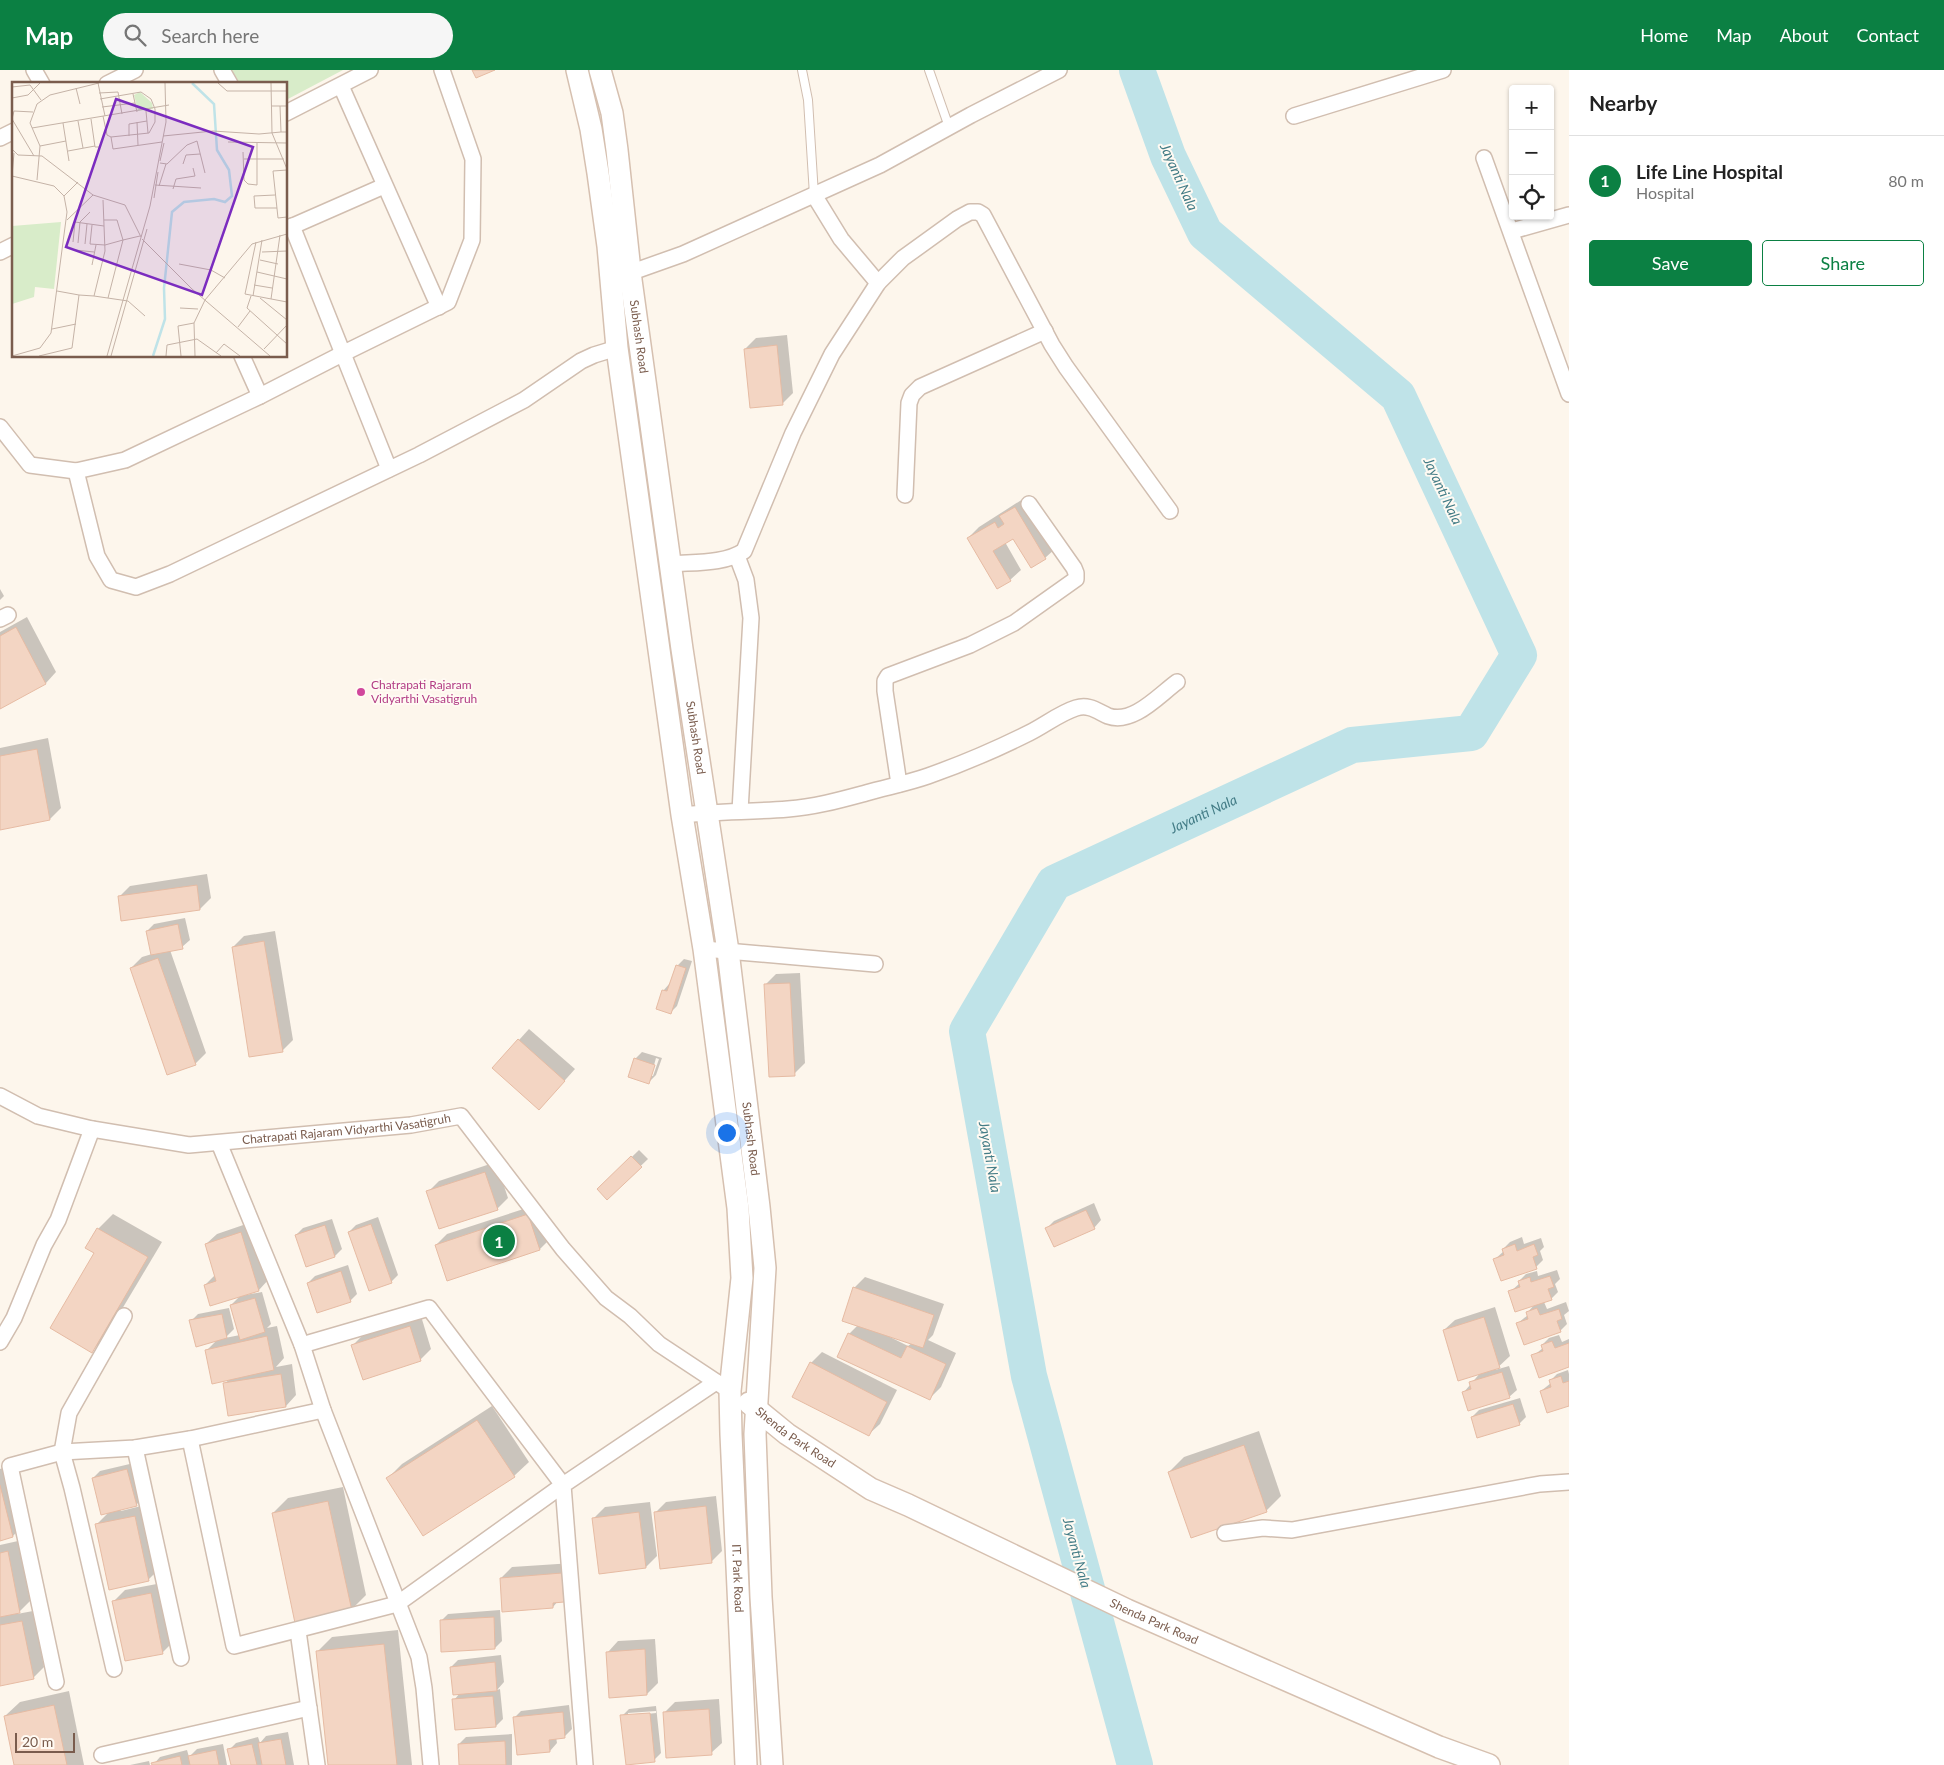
<!DOCTYPE html>
<html lang="en">
<head>
<meta charset="utf-8">
<style>
	body { margin:0; font-family:Lato,sans-serif; background:#f6f6f6; color:#222 }
	.controls { position:absolute; right:15px; top:15px; display:grid; overflow:hidden; border-radius:5px; box-shadow:0 1px 4px #0004 }
	.controls button { width:45px; height:45px; display:grid; place-items:center; padding:0; border:0; border-bottom:1px solid #e0e0e0; background:#fff; color:#222; font:25px sans-serif }
	.scale { position:absolute; left:15px; bottom:12px; width:60px; box-sizing:border-box; padding-left:5px; border:2px solid #7a5c4d; border-top:0; font-size:14px; line-height:18px; white-space:nowrap; color:#7a5c4d; -webkit-text-stroke:4px #fffaf3; paint-order:stroke }
	.you { position:absolute; left:726px; top:1062px; width:18px; height:18px; margin:-12px; border:4px solid #fff; border-radius:50%; background:#1a73e8; box-shadow:0 0 0 8px #1a73e833 }
	.badge { display:grid; place-items:center; width:32px; height:32px; border-radius:50%; background:#0b8043; color:#fff; font-size:16px; font-weight:700 }
	.pin { position:absolute; translate:-50% -50%; border:2px solid #fff; box-shadow:0 1px 5px #0006 }
	.list { margin:0; padding:0; list-style:none }
	h2 { display:flex; justify-content:space-between; align-items:center; height:65px; margin:0; padding:0 20px; font-size:21px }
	h2 small { font-size:16px; font-weight:400; color:#767676 }
	.list li { display:grid; grid-template-columns:32px 1fr auto; gap:15px; align-items:center; box-sizing:border-box; height:90px; padding:0 20px; border-top:1px solid #e0e0e0 }
	.list b { display:block; font-size:19px; white-space:nowrap }
	.list p { margin:0; font-size:16px; white-space:nowrap; color:#767676 }
	.list em { font-size:16px; font-style:normal; color:#767676 }
	.actions { display:flex; gap:10px; padding:15px 20px }
	.actions a { flex:1; padding:11px 0; border:1px solid #0b8043; border-radius:5px; text-align:center; font-size:18px; color:#0b8043 }
	.actions .main { background:#0b8043; color:#fff }
	.icon { flex:none; width:28px; height:28px; fill:none; stroke:currentColor; stroke-width:2; stroke-linecap:round; stroke-linejoin:round }
	.map { position:relative; flex:none; width:1569px; height:1695px; overflow:hidden }
	header { display:flex; align-items:center; gap:30px; box-sizing:border-box; height:70px; padding:0 25px; background:#0b8043; color:#fff }
	header strong { font-size:24px }
	nav { display:flex; gap:28px; margin-inline-start:auto; font-size:18px }
	.search { width:350px; height:45px; background:#f6f6f6; display:flex; align-items:center; gap:12px; box-sizing:border-box; padding:0 18px; border-radius:28px; color:#767676; font-size:19px }
	main { display:flex }
	aside { flex:1; background:#fff }
	.map>svg:first-child { display:block }
	.green { fill:#d8ecc9 }
	.shadow { fill:#0003; fill-rule:evenodd }
	.lines { fill:none; stroke-linecap:round; stroke-linejoin:round }
	.river { stroke:#bfe3e8; stroke-width:36 }
	.building { fill:#f3d5c3; stroke:#e6bba3 }
	.lane-casing { stroke:#d1beb0; stroke-width:10 }
	.street-casing { stroke:#d1beb0; stroke-width:18 }
	.secondary-casing { stroke:#d6c0b0; stroke-width:24 }
	.lane { stroke:#fff; stroke-width:8 }
	.street { stroke:#fff; stroke-width:15 }
	.secondary { stroke:#fff; stroke-width:21 }
	.hotel-dot { fill:#d1479c; stroke:#fffaf3; stroke-width:2 }
	.labels { text-anchor:middle; stroke-width:4; stroke-linejoin:round; paint-order:stroke }
	.street-label { font-size:12px; fill:#7a5c4d; stroke:#fffaf3 }
	.hotel-label { font-size:12px; fill:#b23c85; stroke:#fffaf3; text-anchor:start }
	.water-label { font-size:14px; font-style:italic; fill:#437c86; stroke:#fffaf3 }
	.inset-river { fill:none; stroke:#bfe3e8; stroke-width:2.5 }
	.inset-road { fill:none; stroke:#c5b3a7; stroke-width:1 }
	.view { fill:#7b2cbf; fill-opacity:0.15; stroke:#7b2cbf; stroke-width:2.5 }
	.inset-edge { fill:none; stroke:#7a5c4d; stroke-width:2.5 }
</style>
</head>
<body>
<header>
<strong>Map</strong>
<div class="search"><svg class="icon" aria-label="search" viewBox="0 0 24 24"><circle cx="10" cy="10" r="6"/><path d="M15 15l6 6"/></svg>Search here</div>
<nav><a>Home</a><a>Map</a><a>About</a><a>Contact</a></nav>
</header>
<main>
<div class="map">
<svg width="1569" height="1695" viewBox="0 0 1569 1695">
	<rect width="100%" height="100%" fill="#fdf6ec"/>
	<path class="green" d="M232 0H343L286 30V14H240Z"/>
	<g class="shadow">
		<path d="M787 265 793 323 782 334 745 279 756 268Z"/>
		<path d="M1026 427 1056 478 1045 488 1014 467 1005 472 1021 500 1010 510 968 468 979 457Z"/>
		<path d="M0 519 4 526 0 530Z"/>
		<path d="M27 547 56 602 46 613 0 638V562Z"/>
		<path d="M48 668 61 738 50 749 0 758V678Z"/>
		<path d="M207 804 211 828 200 839 119 827 130 816Z"/>
		<path d="M185 848 190 870 182 877 170 880 206 983 195 994 131 898 142 887 152 884 147 861 154 854Z"/>
		<path d="M275 861 293 970 282 981 233 877 244 866Z"/>
		<path d="M684 889 692 891 677 936 670 943 663 921 670 913 677 896Z"/>
		<path d="M800 903 805 993 794 1004 765 915 776 904Z"/>
		<path d="M529 959 575 999 550 1027 519 970Z"/>
		<path d="M642 982 662 988 656 1005 649 1012 635 989ZM656 988 659 989 653 1006H651Z"/>
		<path d="M639 1080 648 1089 607 1128 599 1119Z"/>
		<path d="M496 1092 508 1128 497 1139 428 1122 439 1111Z"/>
		<path d="M1094 1133 1101 1150 1094 1158H1047L1054 1151Z"/>
		<path d="M539 1134 551 1168 540 1179 436 1175 447 1164Z"/>
		<path d="M113 1144 162 1172 106 1266 92 1281 98 1159Z"/>
		<path d="M378 1147 398 1205 391 1212 349 1162 356 1155Z"/>
		<path d="M332 1149 342 1179 335 1186 296 1165 303 1158Z"/>
		<path d="M252 1152 269 1209 259 1220 205 1215 215 1205 206 1174 217 1164Z"/>
		<path d="M1522 1167 1524 1174 1541 1168 1544 1177 1540 1181 1543 1190 1536 1197 1494 1190 1504 1181 1503 1179 1510 1172Z"/>
		<path d="M348 1195 357 1224 350 1231 308 1213 315 1206Z"/>
		<path d="M1557 1200 1560 1209 1555 1214 1558 1222 1551 1229 1544 1232 1547 1239 1566 1232 1569 1241 1564 1245 1567 1254 1560 1261 1518 1253 1528 1245 1527 1243 1535 1234 1510 1222 1520 1213 1519 1211 1526 1204 1537 1201 1538 1206Z"/>
		<path d="M865 1207 944 1234 933 1265 928 1270 956 1283 941 1317 930 1328 849 1264 858 1255 854 1218ZM891 1266 912 1273 908 1276 890 1267Z"/>
		<path d="M262 1222 271 1254 267 1258 277 1256 284 1288 276 1297 292 1294 296 1325 286 1336 224 1314 230 1309 206 1281 218 1269 191 1251 198 1244 229 1238 234 1259 225 1268 240 1265 231 1235 240 1226Z"/>
		<path d="M1495 1237 1510 1286 1495 1300 1509 1296 1517 1320 1509 1327 1464 1322 1481 1302 1444 1260 1455 1250Z"/>
		<path d="M421 1246 431 1279 420 1290 352 1276 363 1265Z"/>
		<path d="M1559 1265 1562 1272 1569 1269V1296L1533 1286 1543 1278 1542 1275 1549 1268Z"/>
		<path d="M822 1282 897 1320 880 1354 869 1364 811 1293Z"/>
		<path d="M1568 1300 1569 1304V1334L1541 1321 1551 1313 1550 1311 1557 1304Z"/>
		<path d="M1520 1328 1526 1347 1519 1354 1472 1347 1479 1340Z"/>
		<path d="M492 1336 529 1392 514 1406 387 1409 402 1394Z"/>
		<path d="M1259 1361 1281 1426 1267 1440 1192 1467 1169 1402 1184 1387Z"/>
		<path d="M134 1393 143 1428 136 1435 120 1439 121 1441 145 1435 159 1499 148 1510 96 1455 110 1441 93 1408 100 1401Z"/>
		<path d="M9 1396 23 1455 13 1466 0 1469V1399Z"/>
		<path d="M343 1417 366 1525 351 1540 273 1443 288 1428Z"/>
		<path d="M716 1426 722 1481 711 1492 656 1442 666 1432Z"/>
		<path d="M650 1432 657 1486 646 1497 594 1448 605 1437Z"/>
		<path d="M18 1471 30 1531 17 1544 33 1541 44 1597 33 1608 0 1615V1475Z"/>
		<path d="M573 1493 575 1520 564 1531H558L553 1537 501 1508 512 1497Z"/>
		<path d="M162 1513 174 1571 163 1582 126 1590 114 1531 125 1520Z"/>
		<path d="M500 1540 502 1571 495 1578 441 1551 448 1544Z"/>
		<path d="M398 1560 412 1695H329L317 1582 332 1567Z"/>
		<path d="M655 1569 658 1613 647 1624 608 1582 618 1571Z"/>
		<path d="M501 1585 504 1612 497 1620 500 1619 503 1649 496 1656 454 1630 460 1623 451 1597 458 1590Z"/>
		<path d="M69 1621 84 1695H15L5 1646 20 1632Z"/>
		<path d="M719 1629 722 1673 711 1683 664 1643 675 1632Z"/>
		<path d="M569 1635 572 1659 565 1666 556 1667 557 1673 550 1681 514 1648 521 1641Z"/>
		<path d="M656 1636 661 1683 654 1690 622 1646 629 1639ZM656 1641V1643L628 1646V1643Z"/>
		<path d="M288 1662 294 1695H232L229 1680 236 1673 258 1667 260 1673 266 1666Z"/>
		<path d="M512 1664V1695H460L459 1674 466 1667Z"/>
		<path d="M223 1674 227 1695H153L160 1687 187 1680 189 1687 197 1679Z"/>
		<path d="M149 1691 150 1695H130Z"/>
	</g>
	<g class="lines">
		<path class="river" id="s1" d="M1135 1695 1029 1306 967 961 1054 813 1352 675 1471 663 1519 585 1398 326 1205 163 1168 86 1137 0"/>
	</g>
	<g class="building">
		<path d="M472 0H495L476 8Z"/>
		<path d="M777 275 783 335 750 338 744 279Z"/>
		<path d="M1015 437 1046 489 1031 498 1013 469 993 481 1011 511 997 519 967 468 995 452 998 458 1004 454 999 446Z"/>
		<path d="M16 557 46 614 0 639V566Z"/>
		<path d="M37 679 50 750 0 760V686Z"/>
		<path d="M197 815 200 840 121 851 118 826Z"/>
		<path d="M178 854 183 879 151 885 146 861Z"/>
		<path d="M264 871 283 982 249 987 232 877Z"/>
		<path d="M158 888 196 995 167 1005 130 898Z"/>
		<path d="M676 895 686 898 671 944 656 939 662 920 667 921Z"/>
		<path d="M790 913 795 1006 769 1007 764 914Z"/>
		<path d="M518 969 565 1011 539 1040 492 998Z"/>
		<path d="M634 988 655 995 649 1014 628 1007Z"/>
		<path d="M631 1086 642 1097 607 1130 597 1119Z"/>
		<path d="M485 1102 498 1140 439 1159 426 1121Z"/>
		<path d="M1086 1140 1095 1159 1054 1177 1045 1158Z"/>
		<path d="M528 1144 540 1180 447 1211 435 1175Z"/>
		<path d="M371 1154 392 1213 369 1221 348 1162Z"/>
		<path d="M325 1155 335 1187 306 1197 295 1165Z"/>
		<path d="M97 1158 148 1187 92 1283 50 1258 94 1183 85 1178Z"/>
		<path d="M241 1162 259 1221 210 1236 204 1215 216 1211 205 1174Z"/>
		<path d="M1515 1174 1517 1181 1534 1174 1538 1185 1533 1187 1537 1199 1501 1211 1493 1189 1504 1185 1502 1179Z"/>
		<path d="M341 1201 351 1232 317 1243 307 1213Z"/>
		<path d="M1550 1206 1554 1217 1548 1219 1552 1230 1515 1242 1508 1221 1520 1217 1518 1211 1530 1207 1531 1212Z"/>
		<path d="M853 1217 934 1245 923 1278 842 1251Z"/>
		<path d="M255 1228 265 1262 240 1270 230 1235Z"/>
		<path d="M1537 1238 1540 1245 1559 1239 1562 1249 1557 1251 1561 1262 1524 1275 1516 1253 1528 1249 1526 1242Z"/>
		<path d="M222 1244 227 1268 196 1277 189 1250Z"/>
		<path d="M1484 1247 1500 1298 1458 1311 1443 1260Z"/>
		<path d="M410 1256 421 1291 363 1310 351 1275Z"/>
		<path d="M848 1263 901 1288 907 1276 946 1294 930 1330 837 1287Z"/>
		<path d="M267 1266 274 1300 212 1314 205 1280Z"/>
		<path d="M1552 1271 1555 1278 1569 1273V1297L1539 1308 1531 1285 1543 1281 1541 1275Z"/>
		<path d="M810 1292 887 1332 869 1366 792 1327Z"/>
		<path d="M1502 1302 1510 1328 1468 1341 1462 1322 1471 1319 1469 1312Z"/>
		<path d="M281 1304 286 1337 228 1346 223 1313Z"/>
		<path d="M1561 1306 1563 1313 1569 1311V1336L1547 1343 1540 1321 1551 1317 1549 1310Z"/>
		<path d="M1513 1334 1520 1355 1477 1368 1471 1347Z"/>
		<path d="M477 1350 515 1407 423 1466 386 1408Z"/>
		<path d="M1244 1375 1267 1442 1191 1468 1168 1402Z"/>
		<path d="M127 1399 137 1436 101 1445 92 1408Z"/>
		<path d="M0 1415 13 1467 0 1471Z"/>
		<path d="M328 1431 352 1541 295 1553 272 1443Z"/>
		<path d="M706 1436 712 1493 660 1499 654 1442Z"/>
		<path d="M639 1442 646 1498 599 1504 592 1448Z"/>
		<path d="M135 1446 149 1511 109 1520 95 1454Z"/>
		<path d="M8 1481 20 1543 0 1547V1483Z"/>
		<path d="M562 1503 564 1532 553 1533V1538L502 1542 500 1508Z"/>
		<path d="M151 1523 163 1584 125 1591 112 1531Z"/>
		<path d="M494 1547 495 1579 441 1582 440 1550Z"/>
		<path d="M22 1551 34 1609 0 1616V1555Z"/>
		<path d="M384 1574 397 1695H328L316 1581Z"/>
		<path d="M645 1579 647 1625 609 1628 606 1582Z"/>
		<path d="M495 1592 497 1621 453 1625 450 1597Z"/>
		<path d="M493 1626 496 1657 455 1660 452 1629Z"/>
		<path d="M54 1635 67 1695H14L4 1646Z"/>
		<path d="M709 1639 712 1685 666 1688 663 1642Z"/>
		<path d="M563 1642 565 1668 549 1670 550 1682 517 1685 513 1647Z"/>
		<path d="M650 1643 655 1692 626 1695 620 1645Z"/>
		<path d="M281 1669 286 1695H262L258 1673Z"/>
		<path d="M505 1671 506 1695H459L458 1674Z"/>
		<path d="M252 1674 257 1695H231L227 1679Z"/>
		<path d="M216 1680 219 1695H190L188 1686Z"/>
		<path d="M180 1686 182 1695H152L151 1693Z"/>
	</g>
	<g class="lines">
		<defs>
			<g id="lane">
				<path d="M802 0 808 30 814 125"/>
				<path d="M929 0 949 57"/>
			</g>
			<g id="street">
				<path d="M34 0 42 14"/>
				<path d="M222 0 230 14"/>
				<path d="M107 14 135 0"/>
				<path d="M341 16 439 237"/>
				<path d="M286 43 370 0"/>
				<path d="M1294 46 1443 0"/>
				<path d="M0 68 14 61"/>
				<path d="M1484 88 1569 324"/>
				<path d="M814 125 841 169 878 213"/>
				<path d="M292 156 389 399"/>
				<path d="M286 159 384 116"/>
				<path d="M1512 161 1569 145"/>
				<path d="M0 182 14 175"/>
				<path d="M621 206 683 184 880 95 971 45 1059 0"/>
				<path d="M242 286 260 326"/>
				<path d="M0 357 30 395 76 401 125 390 260 326 342 284 448 232 472 170 473 89 442 0"/>
				<path d="M76 401 97 486 111 510 136 517 170 504 419 385 524 330 581 291 594 285 617 278"/>
				<path d="M905 425 909 333 912 325 920 317 1045 261"/>
				<path d="M737 486 746 510 751 548 740 741"/>
				<path d="M671 494C694 492 725 494 744 481L793 363 832 284 878 213 903 188 957 149 970 142H978L983 145 1052 275 1066 297 1170 441"/>
				<path d="M0 549 8 545"/>
				<path d="M899 714 885 621V611L888 606 970 575 1014 553 1076 509V503L1074 498 1029 434"/>
				<path d="M682 745C717 741 753 742 788 739 815 737 840 730 866 723 887 717 908 713 928 706 962 694 997 679 1029 663 1045 655 1060 643 1076 638 1089 634 1097 641 1108 646 1133 655 1159 625 1177 612"/>
				<path d="M704 879 875 894"/>
				<path id="s2" d="M0 1026 38 1046 92 1059 189 1075 411 1055 461 1046 563 1179 606 1228 630 1246 659 1274 730 1321"/>
				<path d="M219 1073 302 1275 323 1340 419 1587 424 1618 431 1695"/>
				<path d="M0 1272 14 1248 44 1175 58 1150 92 1059"/>
				<path d="M190 1369 234 1576 397 1534 563 1415 429 1238 302 1275"/>
				<path d="M135 1378 181 1588"/>
				<path d="M1225 1463 1263 1458 1292 1460 1540 1414 1569 1412"/>
				<path d="M298 1561 317 1695"/>
				<path d="M114 1599 72 1418 62 1382 69 1343 124 1246"/>
				<path d="M56 1612 10 1396 62 1382 135 1378 190 1369 323 1340"/>
				<path d="M102 1685 309 1638"/>
				<path d="M585 1695 563 1415 716 1312"/>
			</g>
			<g id="secondary">
				<path id="s3" d="M577 0 591 59 598 103 608 176 617 278 682 745 704 879 738 1138 742 1208 730 1321 731 1364 746 1695"/>
				<path id="s4" d="M600 0 612 43 617 80 631 210 682 579 728 881 759 1137 765 1198 755 1364 761 1527 772 1695"/>
				<path id="s5" d="M749 1333 787 1364 871 1419 908 1435 1127 1540 1439 1677 1489 1695"/>
			</g>
		</defs>
		<use href="#lane" class="lane-casing"/>
		<use href="#street" class="street-casing"/>
		<use href="#secondary" class="secondary-casing"/>
		<use href="#lane" class="lane"/>
		<use href="#street" class="street"/>
		<use href="#secondary" class="secondary"/>
	</g>
	<circle class="hotel-dot" cx="361" cy="622" r="5"/>
	<g class="labels">
		<g class="street-label">
			<text dy="4" stroke="none"><textPath href="#s4" startOffset="270">Subhash Road</textPath></text>
			<text dy="4" stroke="none"><textPath href="#s4" startOffset="675">Subhash Road</textPath></text>
			<text dy="4" stroke="none"><textPath href="#s2" startOffset="355">Chatrapati Rajaram Vidyarthi Vasatigruh</textPath></text>
			<text dy="4" stroke="none"><textPath href="#s4" startOffset="1080">Subhash Road</textPath></text>
			<text dy="4" stroke="none"><textPath href="#s5" startOffset="58">Shenda Park Road</textPath></text>
			<text dy="4" stroke="none"><textPath href="#s3" startOffset="1521">IT. Park Road</textPath></text>
			<text dy="4" stroke="none"><textPath href="#s5" startOffset="462">Shenda Park Road</textPath></text>
		</g>
		<g class="hotel-label">
			<text x="371" y="619">Chatrapati Rajaram<tspan x="371" dy="14">Vidyarthi Vasatigruh</tspan></text>
		</g>
		<g class="water-label">
			<text transform="translate(1179 107) rotate(66)" y="5">Jayanti Nala</text>
			<text transform="translate(1443 421) rotate(65)" y="5">Jayanti Nala</text>
			<text dy="5" stroke="none"><textPath href="#s1" startOffset="1090">Jayanti Nala</textPath></text>
			<text transform="translate(990 1087) rotate(80)" y="5">Jayanti Nala</text>
			<text transform="translate(1077 1483) rotate(75)" y="5">Jayanti Nala</text>
		</g>
	</g>
	<g transform="translate(12 12)">
		<rect width="275" height="275" fill="#fdf6ec"/>
		<path d="M128 10 140 21 141 27 126 29 122 13ZM49 140 42 207 23 205 22 215 0 222V144Z" fill="#d8ecc9"/>
		<path class="inset-river" d="M141 274 153 237 152 206 160 130 172 120 202 117 213 120 220 114 217 88 205 68 202 22 180 1"/>
		<path class="inset-road" d="M86 1 93 34M206 1 215 9H275M259 1 260 51 275 87M0 5 18 3 29 18M64 6 68 22M87 11 106 10 110 32M121 12 125 30M0 16 16 13 28 1M88 17 129 10 139 17 143 27M259 24H275M268 24 269 50H275M90 25 123 21M134 29 136 51M21 30 2 29 0 37 22 74M91 34 95 53 99 55 137 51 143 40V27M79 37 83 65H89M66 39 71 66M125 40 126 63M51 41 57 79M20 46 157 23M117 54V42L135 39M151 54 201 49 247 52 269 50M99 55 101 67 150 60M216 60 275 61M28 64 54 59M0 67 6 73 30 74 81 113 113 123 129 155M56 69 83 64M231 70 232 98 236 102 245 103V61M232 77H272M148 79 152 61M148 81 155 82 175 63 185 59 193 91M171 82 174 73 188 72M275 88 261 89 266 136 275 135M0 94 42 104 52 114 55 130 39 251 28 266 0 274M0 94 2 71M25 98 28 64 18 41 25 22 38 13 87 1M143 103 189 106M147 104 154 82M161 107 164 97 183 94 181 86M263 113 242 114 243 126H265M52 114 66 100M142 116 146 90M91 118 93 169 82 214 116 219 133 234M55 138 81 113M80 143 78 162 93 163 111 158 105 138H92M130 157 180 207 258 274M61 160 63 140 92 144M244 160 233 212 275 220M66 161 68 140 78 130M73 162 75 142M63 168 82 170M250 170 275 169M248 178 266 182M167 182 199 188 213 196M80 183 84 163M245 190 275 197M242 203 260 206M45 209 67 213M239 214 235 226 275 262M241 214 250 158M96 216 111 158 128 154M248 216 275 238M259 217 268 153M168 226 186 227M226 245 238 229M40 247 64 242M252 267 275 243M204 271 212 262 228 274M27 274 60 266 67 213 82 214M95 274 138 124 154 40 153 1M99 274 135 147M154 274 155 263 185 257 209 274M169 274 166 244 182 241M183 274 182 241 193 218 240 162 275 152"/>
		<path class="view" d="M104 17 241 65 190 213 54 165Z"/>
		<rect width="275" height="275" class="inset-edge"/>
	</g>
</svg>
<div class="controls">
<button>+</button>
<button>−</button>
<button><svg class="icon" aria-label="locate" viewBox="0 0 24 24"><circle cx="12" cy="12" r="6"/><path d="M12 2v4M12 18v4M2 12h4M18 12h4"/></svg></button>
</div>
<div class="scale">20 m</div>
<div class="you"></div>
<div class="pin badge" style="left:499px;top:1171px">1</div>
</div>
<aside>
<h2>Nearby<small></small></h2>
<ul class="list">
<li><span class="badge">1</span><div><b>Life Line Hospital</b><p>Hospital</p></div><em>80 m</em></li>
</ul>
<div class="actions"><a class="main">Save</a><a>Share</a></div>
</aside>
</main>
</body>
</html>
